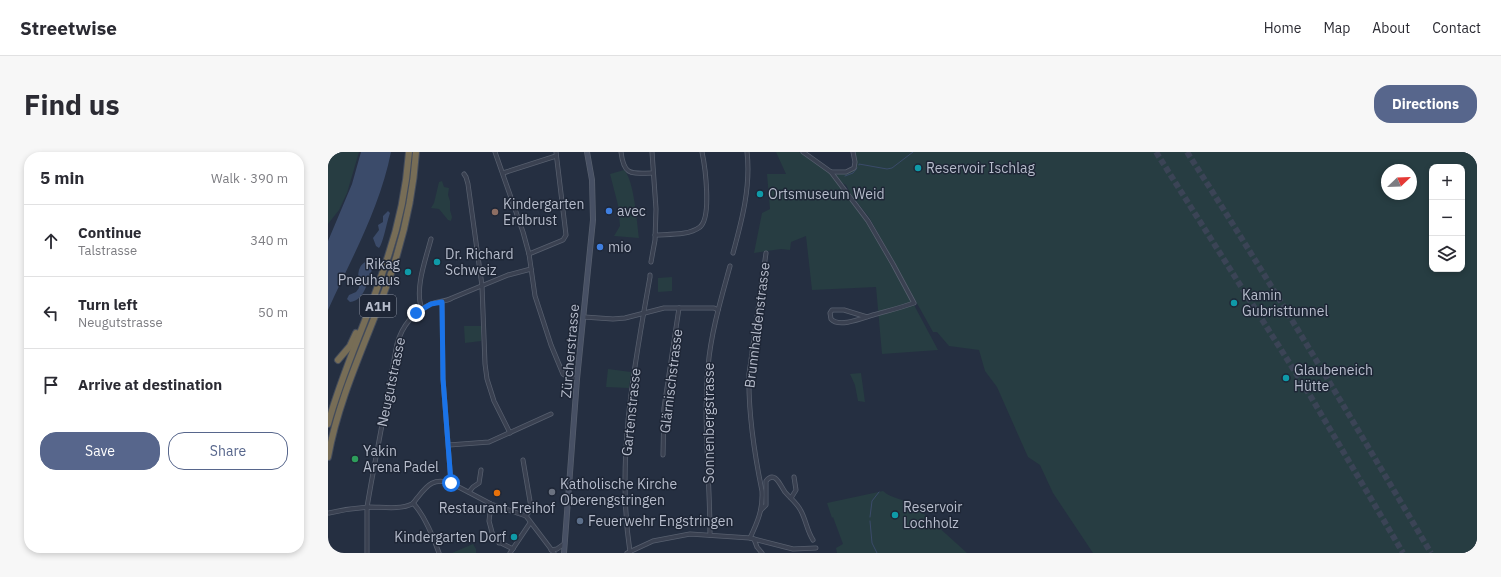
<!DOCTYPE html>
<html lang="en">
<head>
<meta charset="utf-8">
<style>
	body { margin:0; font-family:"IBM Plex Sans",sans-serif; background:#f7f7f7; color:#2b2b33 }
	.controls { position:absolute; right:12px; top:12px; display:grid; overflow:hidden; border-radius:8px; box-shadow:0 2px 6px #0003 }
	.controls button { width:36px; height:36px; display:grid; place-items:center; padding:0; border:0; border-bottom:1px solid #e1e1e2; background:#fff; color:#2b2b33; font:20px sans-serif }
	.compass { position:absolute; left:1053px; top:12px; width:36px; height:36px; border-radius:50%; background:#fff; box-shadow:0 2px 6px #0003; rotate:67deg }
	.stop { position:absolute; width:12px; height:12px; margin:-9px; border:3px solid #1a73e8; border-radius:50%; background:#fff }
	.stop.end { background:#1a73e8; border-color:#fff; box-shadow:0 1px 4px #0008 }
	.list { margin:0; padding:0; list-style:none }
	h2 { display:flex; justify-content:space-between; align-items:center; height:52px; margin:0; padding:0 16px; font-size:17px }
	h2 small { font-size:13px; font-weight:400; color:#7c7c81 }
	.list li { display:grid; grid-template-columns:26px 1fr auto; gap:12px; align-items:center; box-sizing:border-box; height:72px; padding:0 16px; border-top:1px solid #e1e1e2 }
	.list b { display:block; font-size:15px; white-space:nowrap }
	.list p { margin:0; font-size:13px; white-space:nowrap; color:#7c7c81 }
	.list em { font-size:13px; font-style:normal; color:#7c7c81 }
	.actions { display:flex; gap:8px; padding:12px 16px }
	.actions a { flex:1; padding:9px 0; border:1px solid #57668c; border-radius:16px; text-align:center; font-size:14px; color:#57668c }
	.actions .main { background:#57668c; color:#fff }
	.icon { flex:none; width:22px; height:22px; fill:none; stroke:currentColor; stroke-width:2; stroke-linecap:round; stroke-linejoin:round }
	.map { position:relative; flex:none; width:1149px; height:401px; overflow:hidden; border-radius:16px }
	header { display:flex; align-items:center; gap:24px; box-sizing:border-box; height:56px; padding:0 20px; background:#fff; border-bottom:1px solid #e1e1e2 }
	header strong { font-size:19px }
	nav { display:flex; gap:22px; margin-inline-start:auto; font-size:14px }
	.intro { display:flex; align-items:center; justify-content:space-between; box-sizing:border-box; height:96px; padding:0 24px }
	h1 { margin:0; font-size:28px }
	.button { padding:10px 18px; border-radius:16px; background:#57668c; color:#fff; font-size:14px; font-weight:700 }
	main { display:flex; gap:24px; padding:0 24px }
	aside { flex:1; background:#fff; border-radius:16px; box-shadow:0 2px 6px #0003 }
	.map>svg:first-child { display:block }
	.green { fill:#273d42; fill-rule:evenodd }
	.water { fill:#3b4b6a }
	.lines { fill:none; stroke-linecap:round; stroke-linejoin:round }
	.stream { stroke:#3b4b6a; stroke-width:1 }
	.motorway-tunnel { stroke:#3b4456; stroke-width:6; stroke-dasharray:6 3; stroke-linecap:butt }
	.minor-casing { stroke:#575f6e; stroke-width:5 }
	.secondary-casing { stroke:#575f6e; stroke-width:6 }
	.motorway-casing { stroke:#444c5b; stroke-width:8 }
	.minor { stroke:#3a4151; stroke-width:3.5 }
	.secondary { stroke:#475064; stroke-width:4.5 }
	.motorway { stroke:#776d56; stroke-width:6 }
	.route { stroke:#1a73e8; stroke-width:5 }
	.culture-dot { fill:#0f9aa8; stroke:#1e2636; stroke-width:1.5 }
	.shop-dot { fill:#3f7fe0; stroke:#1e2636; stroke-width:1.5 }
	.education-dot { fill:#8d6e63; stroke:#1e2636; stroke-width:1.5 }
	.leisure-dot { fill:#2e9e5b; stroke:#1e2636; stroke-width:1.5 }
	.worship-dot { fill:#6b7280; stroke:#1e2636; stroke-width:1.5 }
	.food-dot { fill:#e8710a; stroke:#1e2636; stroke-width:1.5 }
	.service-dot { fill:#5c6f8a; stroke:#1e2636; stroke-width:1.5 }
	.labels { text-anchor:middle; stroke-width:3; stroke-linejoin:round; paint-order:stroke }
	.shield { fill:#1e2636; stroke:#888f9e; stroke-width:1 }
	.shield-label { font-size:13px; font-weight:bold; fill:#b6bccb }
	.poi-label { font-size:14px; fill:#b6bccb; stroke:#1e2636; text-anchor:start }
	.street-label { font-size:14px; fill:#b6bccb; stroke:#1e2636 }
</style>
</head>
<body>
<header>
<strong>Streetwise</strong>
<nav><a>Home</a><a>Map</a><a>About</a><a>Contact</a></nav>
</header>
<div class="intro"><h1>Find us</h1><a class="button">Directions</a></div>
<main>
<aside>
<h2>5 min<small>Walk · 390 m</small></h2>
<ul class="list">
<li><svg class="icon" aria-label="ahead" viewBox="0 0 24 24"><path d="M12 20V5M6 11l6-6 6 6"/></svg><div><b>Continue</b><p>Talstrasse</p></div><em>340 m</em></li>
<li><svg class="icon" aria-label="left" viewBox="0 0 24 24"><path d="M17 20v-9H6M10 6l-5 5 5 5"/></svg><div><b>Turn left</b><p>Neugutstrasse</p></div><em>50 m</em></li>
<li><svg class="icon" aria-label="arrive" viewBox="0 0 24 24"><path d="M6 21V4h12l-3 4 3 4H6"/></svg><div><b>Arrive at destination</b></div></li>
</ul>
<div class="actions"><a class="main">Save</a><a>Share</a></div>
</aside>
<div class="map">
<svg width="1149" height="401" viewBox="0 0 1149 401">
	<rect width="100%" height="100%" fill="#252f41"/>
	<g class="green">
		<path d="M0 0H31L19 41 11 58 0 72Z"/>
		<path d="M448 0H471L500 20 545 76 610 198 554 202 548 135 484 138 478 84 463 90 462 98 453 97 426 101 434 61 442 57 439 22H458Z"/>
		<path d="M527 0H1149V401H765L725 341 712 313 700 305 669 235 657 219 651 198 621 194 609 180H605L541 65 524 44 518 33 512 30 506 23C523 20 532 22 527 0ZM1104 15H1134V117H1104ZM1059 18H1083V42H1059Z"/>
		<path d="M296 18C306 27 309 71 311 86L286 84 292 74 290 53 282 22Z"/>
		<path d="M114 29 116 35 121 36 120 43 122 49V58L124 65 123 69 120 68 111 57 103 56 106 51 111 30Z"/>
		<path d="M344 125V139L330 140V126Z"/>
		<path d="M136 174H153V189L137 191Z"/>
		<path d="M280 217 303 220 301 236 278 235Z"/>
		<path d="M533 221 537 250 530 249 527 233 522 222Z"/>
		<path d="M555 339C564 347 576 347 586 353L639 401H509L508 396 515 392 505 365 504 366 499 351Z"/>
		<path d="M145 392 148 397V401H124Z"/>
	</g>
	<g class="water">
		<path d="M33 0H63C52 56 23 107 0 158V89L24 32Z"/>
		<path d="M60 59 62 61C59 69 55 92 51 96L48 94 45 86 51 78 50 73 55 70V64Z"/>
		<path d="M40 109 45 111V116C39 128 38 148 22 150L19 147 21 143 28 140 31 136C30 125 28 113 40 109Z"/>
	</g>
	<g class="lines">
		<g class="stream">
			<path d="M531 13V12L559 17 564 16 585 0"/>
			<path d="M517 24 525 21 529 16"/>
			<path d="M542 365 544 349 551 340"/>
			<path d="M542 369 544 391 549 401"/>
		</g>
		<g class="motorway-tunnel">
			<path d="M828 0 983 245 1075 401"/>
			<path d="M859 0C944 132 1023 266 1103 401"/>
		</g>
		<defs>
			<g id="minor">
				<path d="M167 0 195 80 201 102 207 144 223 193 235 222 240 225 249 227"/>
				<path d="M293 0C296 25 304 21 325 21"/>
				<path d="M475 0 503 20 540 69 565 112 586 151C572 156 559 159 545 163 535 166 511 176 503 167L502 161 504 158H516L539 165"/>
				<path d="M503 20H518L526 16 527 10 525 0"/>
				<path d="M175 21 228 4"/>
				<path d="M136 22 138 25 140 32 154 134 157 212 159 227 166 249 182 281"/>
				<path d="M327 83C340 82 360 84 372 75 384 65 377 14 374 0"/>
				<path d="M405 101C414 68 423 34 419 0"/>
				<path d="M201 102 235 88 238 83 228 0"/>
				<path d="M323 110 327 88 328 57 324 0"/>
				<path d="M114 150 115 227 123 331"/>
				<path d="M94 157C86 138 98 106 103 87"/>
				<path d="M256 165 285 167 297 166 336 156H386L390 158"/>
				<path d="M121 293 161 290 223 262"/>
				<path d="M335 303 336 256 351 156"/>
				<path d="M195 308 203 355V357L198 364"/>
				<path d="M141 340 145 335 151 331 153 318"/>
				<path d="M463 346 468 338 466 325"/>
				<path d="M85 351C97 364 105 385 111 401"/>
				<path d="M163 352 161 369 165 384"/>
				<path d="M433 358 438 353V329C447 318 452 333 457 340 462 346 469 351 473 359 478 368 479 379 485 388"/>
				<path d="M1 361C14 358 27 356 41 355 54 355 72 358 84 352 86 351 88 347 90 345 100 332 106 326 123 331L163 352 198 364 226 401"/>
				<path d="M382 383C382 327 375 270 380 215 383 180 393 147 402 114"/>
				<path d="M422 386C430 369 435 357 434 339 426 300 420 262 421 222L438 101"/>
				<path d="M426 387 429 395 434 401"/>
				<path d="M171 391H173L185 397"/>
				<path d="M223 398 229 397 236 392"/>
				<path d="M302 400C288 308 306 215 322 125V123"/>
				<path d="M39 401V355L43 332 69 192C74 174 86 159 103 152 110 149 117 150 124 146L180 123 203 117"/>
				<path d="M182 401 202 371"/>
				<path d="M299 401 325 389 362 382 422 386 465 397 488 396"/>
			</g>
			<path id="secondary" d="M236 401 249 227 265 68 264 28 259 0"/>
			<g id="motorway">
				<path d="M10 208 22 194 28 181"/>
				<path d="M0 272C15 217 40 167 57 113 70 77 78 39 81 0"/>
				<path d="M0 305C11 244 39 188 60 130 75 88 85 45 88 0"/>
			</g>
		</defs>
		<use href="#minor" class="minor-casing"/>
		<use href="#secondary" class="secondary-casing"/>
		<use href="#motorway" class="motorway-casing"/>
		<use href="#minor" class="minor"/>
		<use href="#secondary" class="secondary"/>
		<use href="#motorway" class="motorway"/>
	</g>
	<g class="lines">
		<path class="route" d="M88 161 103 152 114 150 115 227 123 331"/>
	</g>
	<g class="culture-dot">
		<circle cx="590" cy="16" r="4"/>
		<circle cx="432" cy="42" r="4"/>
		<circle cx="109" cy="110" r="4"/>
		<circle cx="80" cy="120" r="4"/>
		<circle cx="906" cy="151" r="4"/>
		<circle cx="958" cy="226" r="4"/>
		<circle cx="567" cy="363" r="4"/>
		<circle cx="186" cy="385" r="4"/>
	</g>
	<g class="shop-dot">
		<circle cx="281" cy="59" r="4"/>
		<circle cx="272" cy="95" r="4"/>
	</g>
	<circle class="education-dot" cx="167" cy="60" r="4"/>
	<circle class="leisure-dot" cx="27" cy="307" r="4"/>
	<circle class="worship-dot" cx="224" cy="340" r="4"/>
	<circle class="food-dot" cx="169" cy="341" r="4"/>
	<circle class="service-dot" cx="252" cy="369" r="4"/>
	<g class="labels">
		<rect class="shield" x="32" y="143" width="36" height="22" rx="3"/>
		<g class="shield-label">
			<text x="50" y="159">A1H</text>
		</g>
		<g class="poi-label">
			<text x="598" y="21">Reservoir Ischlag</text>
			<text x="440" y="47">Ortsmuseum Weid</text>
			<text x="175" y="57">Kindergarten<tspan x="175" dy="16">Erdbrust</tspan></text>
			<text x="289" y="64">avec</text>
			<text x="280" y="100">mio</text>
			<text x="117" y="107">Dr. Richard<tspan x="117" dy="16">Schweiz</tspan></text>
			<text x="72" y="117" text-anchor="end">Rikag<tspan x="72" dy="16">Pneuhaus</tspan></text>
			<text x="914" y="148">Kamin<tspan x="914" dy="16">Gubristtunnel</tspan></text>
			<text x="966" y="223">Glaubeneich<tspan x="966" dy="16">Hütte</tspan></text>
			<text x="35" y="304">Yakin<tspan x="35" dy="16">Arena Padel</tspan></text>
			<text x="232" y="337">Katholische Kirche<tspan x="232" dy="16">Oberengstringen</tspan></text>
			<text x="575" y="360">Reservoir<tspan x="575" dy="16">Lochholz</tspan></text>
			<text x="169" y="361" text-anchor="middle">Restaurant Freihof</text>
			<text x="260" y="374">Feuerwehr Engstringen</text>
			<text x="178" y="390" text-anchor="end">Kindergarten Dorf</text>
		</g>
		<g class="street-label">
			<text transform="translate(429 173) rotate(-83)" y="5">Brunnhaldenstrasse</text>
			<text transform="translate(242 199) rotate(-85)" y="5">Zürcherstrasse</text>
			<text transform="translate(343 229) rotate(-83)" y="5">Glärnischstrasse</text>
			<text transform="translate(63 230) rotate(-78)" y="5">Neugutstrasse</text>
			<text transform="translate(303 260) rotate(-84)" y="5">Gartenstrasse</text>
			<text transform="translate(381 271) rotate(-90)" y="5">Sonnenbergstrasse</text>
		</g>
	</g>
</svg>
<div class="controls">
<button>+</button>
<button>−</button>
<button><svg class="icon" aria-label="layers" viewBox="0 0 24 24"><path d="M12 4l9 5-9 5-9-5zM3 14l9 5 9-5"/></svg></button>
</div>
<svg class="compass" viewBox="-18 -18 36 36"><path d="M0-13l5 13h-10z" fill="#e53935"/><path d="M0 13l5-13h-10z" fill="#7c7c81"/></svg>
<div class="stop" style="left:123px;top:331px"></div>
<div class="stop end" style="left:88px;top:161px"></div>
</div>
</main>
</body>
</html>
